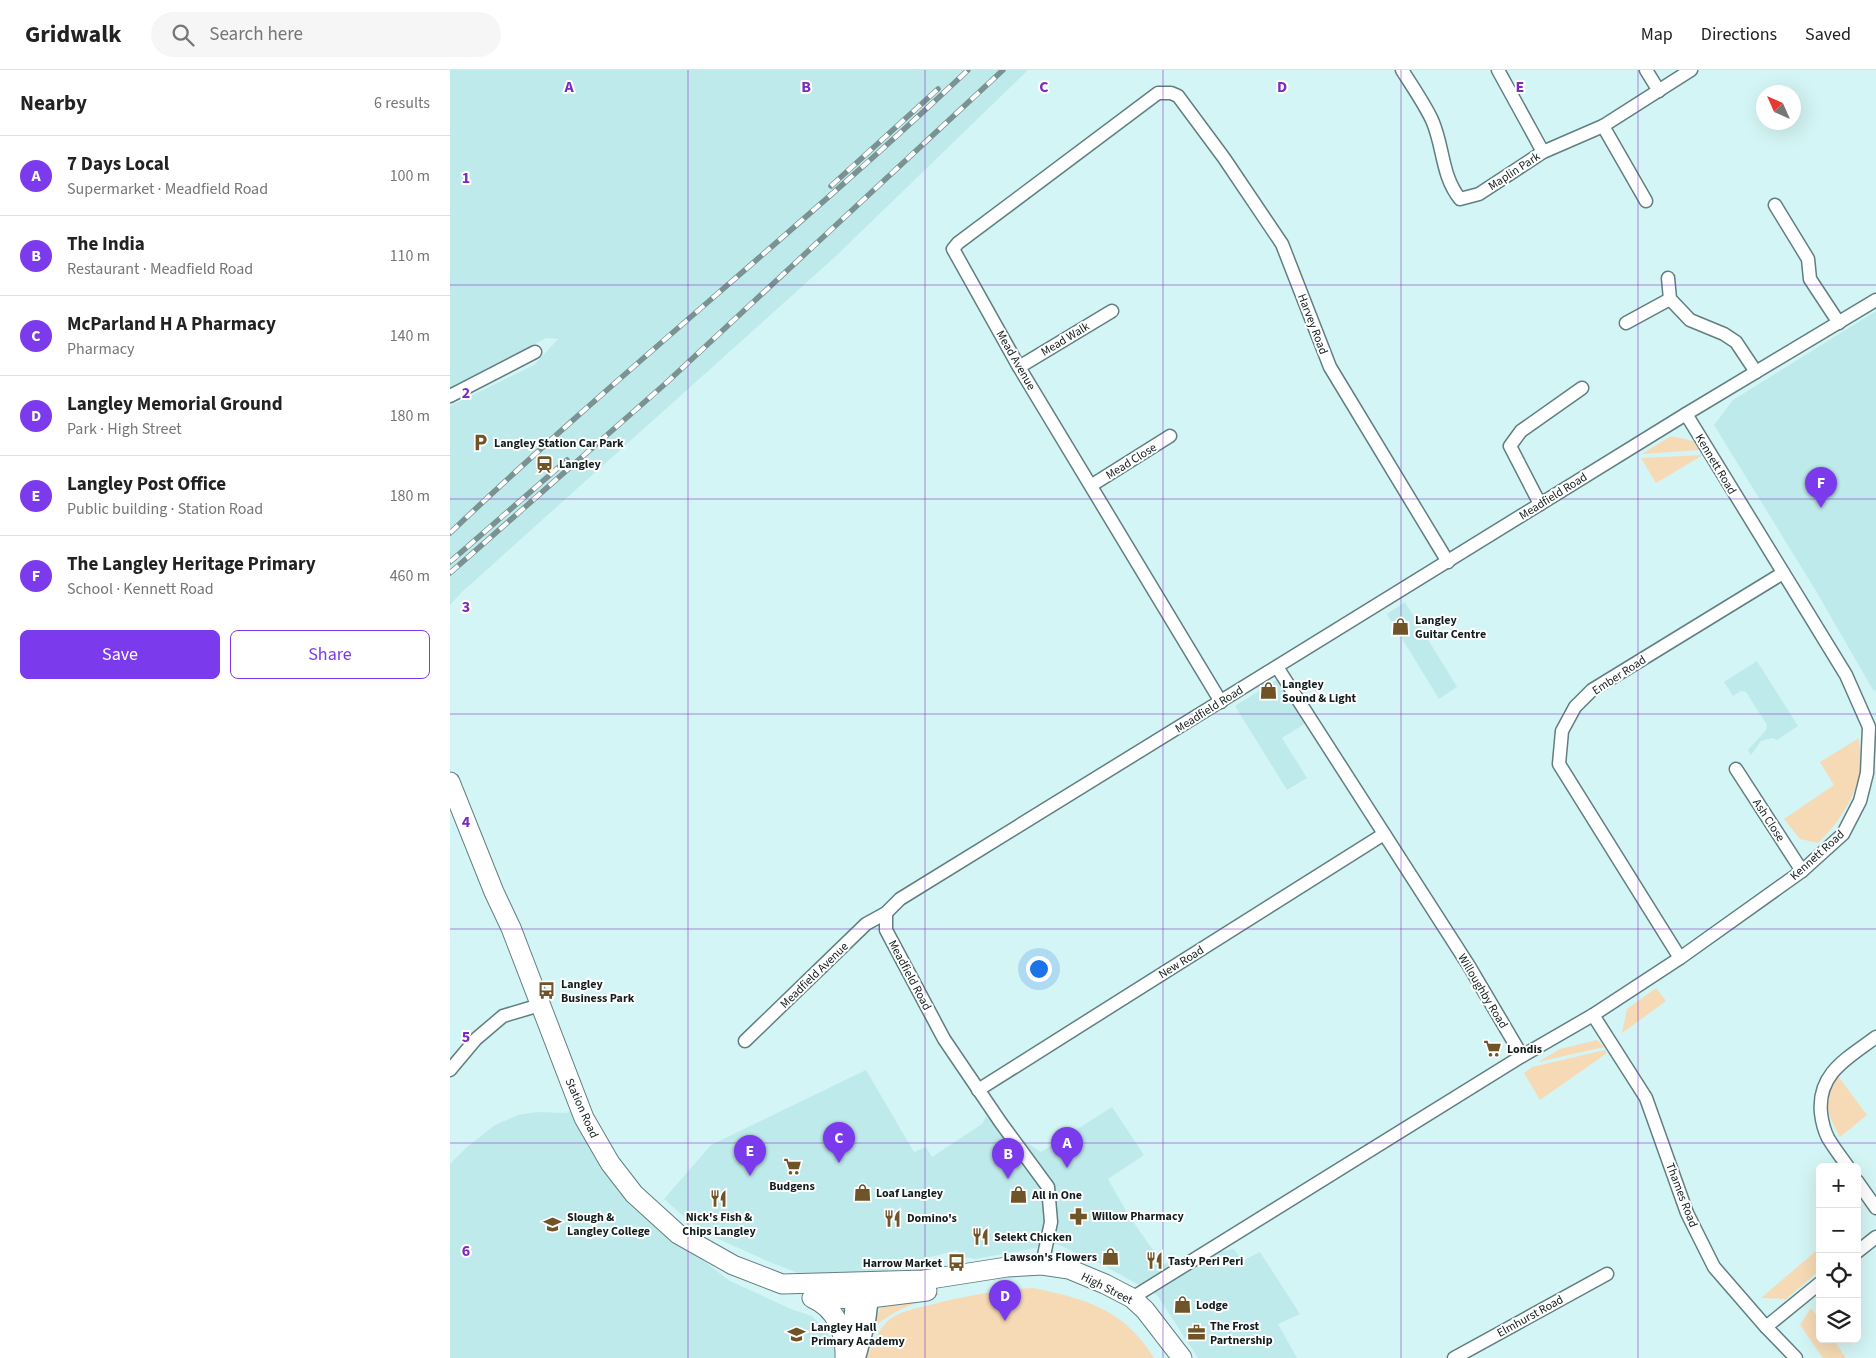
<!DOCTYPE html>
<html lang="en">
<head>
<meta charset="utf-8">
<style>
	body { margin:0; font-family:"Source Sans 3",sans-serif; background:#f6f6f6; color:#222 }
	.controls { position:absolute; right:15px; bottom:15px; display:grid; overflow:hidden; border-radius:8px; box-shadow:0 5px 20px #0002 }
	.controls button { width:45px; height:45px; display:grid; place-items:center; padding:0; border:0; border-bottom:1px solid #e0e0e0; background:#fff; color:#222; font:25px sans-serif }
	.compass { position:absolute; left:1306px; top:15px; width:45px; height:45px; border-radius:50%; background:#fff; box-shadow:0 5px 20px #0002; rotate:315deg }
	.you { position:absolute; left:588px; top:898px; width:18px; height:18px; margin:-12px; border:4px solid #fff; border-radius:50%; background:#1a73e8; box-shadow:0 0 0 8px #1a73e833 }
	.badge { display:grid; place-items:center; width:32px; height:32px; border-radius:50%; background:#7c3aed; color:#fff; font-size:16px; font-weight:700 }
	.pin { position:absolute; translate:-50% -41px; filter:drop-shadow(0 1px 2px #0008) }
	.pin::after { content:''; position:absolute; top:26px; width:18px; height:15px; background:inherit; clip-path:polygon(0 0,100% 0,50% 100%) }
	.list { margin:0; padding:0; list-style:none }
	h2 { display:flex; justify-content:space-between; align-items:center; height:65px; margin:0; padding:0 20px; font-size:21px }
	h2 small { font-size:16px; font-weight:400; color:#767676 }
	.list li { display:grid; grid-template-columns:32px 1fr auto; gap:15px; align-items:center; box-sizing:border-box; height:80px; padding:0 20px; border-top:1px solid #e0e0e0 }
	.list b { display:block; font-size:19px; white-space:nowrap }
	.list p { margin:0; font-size:16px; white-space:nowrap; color:#767676 }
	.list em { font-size:16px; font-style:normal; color:#767676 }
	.actions { display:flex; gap:10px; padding:15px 20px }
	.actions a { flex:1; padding:11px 0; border:1px solid #7c3aed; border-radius:8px; text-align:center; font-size:18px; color:#7c3aed }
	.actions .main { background:#7c3aed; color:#fff }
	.icon { flex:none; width:28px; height:28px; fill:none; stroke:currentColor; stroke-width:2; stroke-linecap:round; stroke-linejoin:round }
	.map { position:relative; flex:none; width:1426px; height:1288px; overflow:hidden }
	header { display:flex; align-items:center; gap:30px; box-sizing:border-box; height:70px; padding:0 25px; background:#fff; border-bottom:1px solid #e0e0e0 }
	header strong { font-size:24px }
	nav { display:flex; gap:28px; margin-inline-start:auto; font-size:18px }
	.search { width:350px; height:45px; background:#f6f6f6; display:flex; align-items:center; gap:12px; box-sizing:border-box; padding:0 18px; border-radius:28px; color:#767676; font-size:19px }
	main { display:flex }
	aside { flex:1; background:#fff }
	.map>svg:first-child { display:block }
	.built { fill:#bfeaeb }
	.green { fill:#f6dab5 }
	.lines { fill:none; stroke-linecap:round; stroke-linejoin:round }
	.minor-casing { stroke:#617f80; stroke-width:15 }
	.tertiary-casing { stroke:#617f80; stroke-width:19 }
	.secondary-casing { stroke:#617f80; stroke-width:21 }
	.minor { stroke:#fff; stroke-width:12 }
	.tertiary { stroke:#fff; stroke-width:16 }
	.secondary { stroke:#fff; stroke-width:19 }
	.rail-casing { stroke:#7b9292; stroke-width:5.5 }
	.rail { stroke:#fff; stroke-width:4; stroke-dasharray:11; stroke-linecap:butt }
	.grid { fill:none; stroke:#7b2cbf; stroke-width:1; stroke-opacity:0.55 }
	.labels { text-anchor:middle; stroke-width:4; stroke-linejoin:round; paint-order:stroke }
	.street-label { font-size:12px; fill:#121e1e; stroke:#fff }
	.poi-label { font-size:12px; font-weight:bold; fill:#121e1e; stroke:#fff; text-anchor:start }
	.grid-label { font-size:16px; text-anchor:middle; font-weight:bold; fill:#7b2cbf; stroke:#fff; stroke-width:4; stroke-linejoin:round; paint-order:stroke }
</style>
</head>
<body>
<header>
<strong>Gridwalk</strong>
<div class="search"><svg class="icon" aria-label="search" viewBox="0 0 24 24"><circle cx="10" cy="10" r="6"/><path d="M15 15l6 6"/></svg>Search here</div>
<nav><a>Map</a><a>Directions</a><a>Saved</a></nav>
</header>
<main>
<aside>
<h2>Nearby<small>6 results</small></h2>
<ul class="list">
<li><span class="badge">A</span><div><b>7 Days Local</b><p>Supermarket · Meadfield Road</p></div><em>100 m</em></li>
<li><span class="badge">B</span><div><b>The India</b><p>Restaurant · Meadfield Road</p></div><em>110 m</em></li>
<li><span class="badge">C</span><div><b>McParland H A Pharmacy</b><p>Pharmacy</p></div><em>140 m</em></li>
<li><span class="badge">D</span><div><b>Langley Memorial Ground</b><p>Park · High Street</p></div><em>180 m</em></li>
<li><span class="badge">E</span><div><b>Langley Post Office</b><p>Public building · Station Road</p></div><em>180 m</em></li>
<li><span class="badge">F</span><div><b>The Langley Heritage Primary</b><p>School · Kennett Road</p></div><em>460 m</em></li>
</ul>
<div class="actions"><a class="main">Save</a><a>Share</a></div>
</aside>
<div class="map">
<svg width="1426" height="1288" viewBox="0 0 1426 1288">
	<rect width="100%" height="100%" fill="#d4f5f5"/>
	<g class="built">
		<path d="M0 0H578L386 186 12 522 0 535V336L84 295 108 269 96 268 0 318Z"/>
		<path d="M1426 241V621L1423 620 1366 521 1264 355 1283 330Z"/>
		<path d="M955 532 1007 617 989 629 937 544Z"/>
		<path d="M1307 591 1348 656 1327 670 1322 668 1311 671 1301 685 1298 680 1316 660 1317 655 1296 622 1291 621 1283 626 1274 612Z"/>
		<path d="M828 609 856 653 832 668 857 708 837 720 785 636Z"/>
		<path d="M416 1000 464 1082 476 1077 482 1087 532 1054 536 1046 591 1082 662 1037 694 1085 658 1109 679 1146 713 1194 784 1179 792 1191 810 1182 850 1244 828 1254 847 1288H748L707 1225 649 1193 607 1174 525 1189 513 1187 507 1180 443 1197 434 1203 361 1208 322 1193 264 1167 239 1151 214 1129 261 1075Z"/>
		<path d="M123 1037 220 1165 280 1211 341 1239 362 1246 377 1262 383 1272 386 1279 384 1288H0V1094L17 1077 45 1055 68 1045 87 1042 117 1043Z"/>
	</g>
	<g class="green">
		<path d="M1221 366 1243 371 1250 380 1192 384Z"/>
		<path d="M1253 385 1206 413 1191 388Z"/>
		<path d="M1409 668C1410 680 1412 696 1409 707 1403 731 1386 756 1368 773L1350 769 1334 749 1384 715 1370 692Z"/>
		<path d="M1206 918 1216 931 1172 963 1177 939Z"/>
		<path d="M1147 970 1154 977 1088 992 1110 979Z"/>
		<path d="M1155 980 1157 983 1090 1030 1074 1003 1082 997Z"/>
		<path d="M1388 1006 1417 1045 1390 1067C1377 1044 1371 1029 1388 1006Z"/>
		<path d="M1366 1181 1370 1185V1200L1336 1229 1311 1228Z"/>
		<path d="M583 1218C636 1229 674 1239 704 1288H416C423 1276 429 1257 440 1249 451 1241 467 1238 480 1235 515 1226 548 1220 583 1218Z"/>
		<path d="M489 1224V1225C465 1234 446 1238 426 1256L423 1255 432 1235 452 1227Z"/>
		<path d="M1361 1238 1370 1250V1269H1383L1396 1288H1373L1350 1255Z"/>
	</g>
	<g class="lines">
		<defs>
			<g id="minor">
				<path d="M952 0C962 16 974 33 982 50 994 77 991 105 1010 129L1029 124 1093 82 1153 56 1241 0"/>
				<path d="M1048 0 1093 82"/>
				<path d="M1196 0 1209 21"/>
				<path d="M1153 56 1196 131"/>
				<path d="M1325 135 1358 189 1360 209 1389 253"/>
				<path d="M1218 208 1220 229 1240 250 1274 264 1286 272 1306 302"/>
				<path d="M1176 253 1220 229"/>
				<path d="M569 297 662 241"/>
				<path d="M0 326 85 282"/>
				<path d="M642 415 720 366"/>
				<path d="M1090 434 1060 376 1071 361 1132 318"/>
				<path d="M771 632 569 297 503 179 508 173 708 23H721L728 26 774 88 832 174 880 297 998 492"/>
				<path d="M1286 699 1352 801"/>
				<path d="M436 843V860L494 969 551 1053 598 1117 601 1152 592 1195"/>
				<path d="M1230 888 1109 694 1112 661 1125 637 1142 620 1333 503"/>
				<path d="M1143 945 1196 1028 1237 1143 1264 1197 1316 1257 1346 1288"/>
				<path d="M295 971 416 854 436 843 450 829 1236 344 1426 230"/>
				<path d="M1072 986 1143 945 1230 888 1352 801 1393 764 1410 731 1417 703 1419 657 1396 605 1236 344"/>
				<path d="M0 1000 26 969 53 946 90 935"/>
				<path d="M528 1020 934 764"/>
				<path d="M1398 1097C1391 1087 1384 1078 1378 1068 1374 1060 1372 1052 1371 1043 1367 1003 1398 988 1426 967"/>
				<path d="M1407 1111 1426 1138"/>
				<path d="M1407 1182 1426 1167"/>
				<path d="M682 1228 1072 986 1019 896 827 597"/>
				<path d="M1316 1257 1370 1213"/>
				<path d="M1004 1288 1157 1204"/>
			</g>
			<g id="tertiary">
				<path d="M400 1283 404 1228 407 1216"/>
				<path d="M407 1288 417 1251 420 1228 412 1219"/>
			</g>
			<g id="secondary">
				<path d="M0 712 44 822 61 858 134 1048 160 1093 184 1124 228 1164 283 1195 332 1214 474 1210 557 1197 592 1195 619 1199 655 1214 682 1228 695 1240 732 1288"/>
				<path d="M362 1228C386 1238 396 1263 395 1288"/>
				<path d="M366 1229 420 1228 477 1221"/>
			</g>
		</defs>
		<use href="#minor" class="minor-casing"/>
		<use href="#tertiary" class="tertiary-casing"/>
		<use href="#secondary" class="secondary-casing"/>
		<use href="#minor" class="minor"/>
		<use href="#tertiary" class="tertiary"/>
		<use href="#secondary" class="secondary"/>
		<defs>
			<g id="rail">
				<path d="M381 116 488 19"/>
				<path d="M0 463C168 303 350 159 518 0"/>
				<path d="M0 492 117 390"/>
				<path d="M0 503 215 314 553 0"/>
			</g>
		</defs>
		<use href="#rail" class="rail-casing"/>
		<use href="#rail" class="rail"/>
	</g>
	<path class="grid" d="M238 0V1288M475 0V1288M713 0V1288M951 0V1288M1188 0V1288M0 215H1426M0 429H1426M0 644H1426M0 859H1426M0 1073H1426"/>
	<defs>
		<symbol id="parking-bare" viewBox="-9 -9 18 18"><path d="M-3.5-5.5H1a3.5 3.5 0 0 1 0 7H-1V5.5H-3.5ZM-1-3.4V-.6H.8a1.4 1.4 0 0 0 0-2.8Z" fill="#705327" stroke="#fff" stroke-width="2.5" paint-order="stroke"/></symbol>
		<symbol id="station-bare" viewBox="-9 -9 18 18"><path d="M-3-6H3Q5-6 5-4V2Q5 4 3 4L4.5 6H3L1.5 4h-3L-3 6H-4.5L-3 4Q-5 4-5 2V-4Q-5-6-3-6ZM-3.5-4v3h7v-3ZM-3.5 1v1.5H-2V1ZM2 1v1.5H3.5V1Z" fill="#705327" stroke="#fff" stroke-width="2.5" paint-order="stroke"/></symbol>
		<symbol id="shop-bare" viewBox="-9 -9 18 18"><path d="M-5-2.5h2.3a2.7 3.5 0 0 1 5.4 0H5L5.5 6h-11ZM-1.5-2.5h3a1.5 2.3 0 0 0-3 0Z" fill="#705327" stroke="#fff" stroke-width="2.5" paint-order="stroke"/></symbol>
		<symbol id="bus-bare" viewBox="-9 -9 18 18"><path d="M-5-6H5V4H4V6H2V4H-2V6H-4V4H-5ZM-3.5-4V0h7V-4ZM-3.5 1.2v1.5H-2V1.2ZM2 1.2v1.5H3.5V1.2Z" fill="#705327" stroke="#fff" stroke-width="2.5" paint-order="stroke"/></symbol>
		<symbol id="supermarket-bare" viewBox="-9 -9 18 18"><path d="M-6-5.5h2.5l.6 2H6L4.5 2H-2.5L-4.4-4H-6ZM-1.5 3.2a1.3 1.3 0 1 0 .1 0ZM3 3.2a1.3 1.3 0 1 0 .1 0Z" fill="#705327" stroke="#fff" stroke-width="2.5" paint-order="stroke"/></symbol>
		<symbol id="restaurant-bare" viewBox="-9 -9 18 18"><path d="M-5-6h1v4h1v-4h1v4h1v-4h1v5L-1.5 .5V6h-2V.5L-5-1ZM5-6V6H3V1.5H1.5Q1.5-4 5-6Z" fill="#705327" stroke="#fff" stroke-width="2.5" paint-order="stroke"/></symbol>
		<symbol id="pharmacy-bare" viewBox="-9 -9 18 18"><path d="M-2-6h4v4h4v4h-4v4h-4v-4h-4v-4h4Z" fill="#705327" stroke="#fff" stroke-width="2.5" paint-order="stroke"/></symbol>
		<symbol id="university-bare" viewBox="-9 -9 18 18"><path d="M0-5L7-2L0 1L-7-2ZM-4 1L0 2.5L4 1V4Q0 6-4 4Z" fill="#705327" stroke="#fff" stroke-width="2.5" paint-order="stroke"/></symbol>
		<symbol id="office-bare" viewBox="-9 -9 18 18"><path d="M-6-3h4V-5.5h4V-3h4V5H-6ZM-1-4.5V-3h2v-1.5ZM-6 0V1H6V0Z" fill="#705327" stroke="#fff" stroke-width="2.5" paint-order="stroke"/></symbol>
		<symbol id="school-bare" viewBox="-9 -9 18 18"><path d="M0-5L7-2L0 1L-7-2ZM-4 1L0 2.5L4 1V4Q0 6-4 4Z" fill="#705327" stroke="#fff" stroke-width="2.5" paint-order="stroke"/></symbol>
	</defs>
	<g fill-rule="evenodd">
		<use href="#parking-bare" x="18" y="360" width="25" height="25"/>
		<use href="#station-bare" x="82" y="382" width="25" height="25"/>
		<use href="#shop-bare" x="938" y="544" width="25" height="25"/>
		<use href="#shop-bare" x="806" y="608" width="25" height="25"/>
		<use href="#bus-bare" x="84" y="908" width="25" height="25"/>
		<use href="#supermarket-bare" x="1030" y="966" width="25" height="25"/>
		<use href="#supermarket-bare" x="330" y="1084" width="25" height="25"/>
		<use href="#shop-bare" x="400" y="1110" width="25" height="25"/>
		<use href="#shop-bare" x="556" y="1112" width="25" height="25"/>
		<use href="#restaurant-bare" x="256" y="1116" width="25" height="25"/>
		<use href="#pharmacy-bare" x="616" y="1134" width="25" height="25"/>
		<use href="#restaurant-bare" x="430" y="1136" width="25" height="25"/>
		<use href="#university-bare" x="90" y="1142" width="25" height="25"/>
		<use href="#restaurant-bare" x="518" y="1154" width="25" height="25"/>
		<use href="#shop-bare" x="648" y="1174" width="25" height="25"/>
		<use href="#restaurant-bare" x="692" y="1178" width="25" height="25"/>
		<use href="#bus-bare" x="494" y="1180" width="25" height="25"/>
		<use href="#shop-bare" x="720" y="1222" width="25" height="25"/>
		<use href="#office-bare" x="734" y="1250" width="25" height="25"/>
		<use href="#school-bare" x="334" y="1252" width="25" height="25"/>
	</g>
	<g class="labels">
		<g class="street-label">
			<text transform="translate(1064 101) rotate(-33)" y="4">Maplin Park</text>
			<text transform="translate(863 254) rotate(69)" y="4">Harvey Road</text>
			<text transform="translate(615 269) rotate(-31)" y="4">Mead Walk</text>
			<text transform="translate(566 290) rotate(60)" y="4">Mead Avenue</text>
			<text transform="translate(681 391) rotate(-32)" y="4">Mead Close</text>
			<text transform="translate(1266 394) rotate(59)" y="4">Kennett Road</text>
			<text transform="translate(1103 426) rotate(-32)" y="4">Meadfield Road</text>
			<text transform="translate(1169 605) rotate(-33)" y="4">Ember Road</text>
			<text transform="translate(759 639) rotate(-32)" y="4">Meadfield Road</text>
			<text transform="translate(1319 750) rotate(57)" y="4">Ash Close</text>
			<text transform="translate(1367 785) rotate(-42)" y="4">Kennett Road</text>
			<text transform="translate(731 892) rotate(-32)" y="4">New Road</text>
			<text transform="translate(364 905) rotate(-44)" y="4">Meadfield Avenue</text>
			<text transform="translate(460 905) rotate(62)" y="4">Meadfield Road</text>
			<text transform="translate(1033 921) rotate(59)" y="4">Willoughby Road</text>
			<text transform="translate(132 1038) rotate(66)" y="4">Station Road</text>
			<text transform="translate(1232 1125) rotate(69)" y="4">Thames Road</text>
			<text transform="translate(657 1218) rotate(27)" y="4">High Street</text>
			<text transform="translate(1080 1246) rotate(-29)" y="4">Elmhurst Road</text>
		</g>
		<g class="poi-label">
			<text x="44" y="377">Langley Station Car Park</text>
			<text x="109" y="398">Langley</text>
			<text x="965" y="554">Langley<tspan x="965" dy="14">Guitar Centre</tspan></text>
			<text x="832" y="618">Langley<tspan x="832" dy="14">Sound &amp; Light</tspan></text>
			<text x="111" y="918">Langley<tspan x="111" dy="14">Business Park</tspan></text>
			<text x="1057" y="983">Londis</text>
			<text x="342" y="1120" text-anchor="middle">Budgens</text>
			<text x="426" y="1127">Loaf Langley</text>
			<text x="582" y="1129">All in One</text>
			<text x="642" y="1150">Willow Pharmacy</text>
			<text x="117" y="1151">Slough &amp;<tspan x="117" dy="14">Langley College</tspan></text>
			<text x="269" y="1151" text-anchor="middle">Nick's Fish &amp;<tspan x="269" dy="14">Chips Langley</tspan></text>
			<text x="457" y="1152">Domino's</text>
			<text x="544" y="1171">Selekt Chicken</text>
			<text x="647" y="1191" text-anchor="end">Lawson's Flowers</text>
			<text x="718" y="1195">Tasty Peri Peri</text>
			<text x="492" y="1197" text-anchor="end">Harrow Market</text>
			<text x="746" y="1239">Lodge</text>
			<text x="760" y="1260">The Frost<tspan x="760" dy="14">Partnership</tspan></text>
			<text x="361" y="1261">Langley Hall<tspan x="361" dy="14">Primary Academy</tspan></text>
		</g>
	</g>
	<g class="grid-label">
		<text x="119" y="22">A</text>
		<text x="356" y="22">B</text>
		<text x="594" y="22">C</text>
		<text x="832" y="22">D</text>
		<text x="1070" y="22">E</text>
		<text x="16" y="113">1</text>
		<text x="16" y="328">2</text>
		<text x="16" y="542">3</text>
		<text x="16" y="757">4</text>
		<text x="16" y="972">5</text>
		<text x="16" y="1186">6</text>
	</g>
</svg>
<div class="controls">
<button>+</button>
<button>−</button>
<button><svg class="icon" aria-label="locate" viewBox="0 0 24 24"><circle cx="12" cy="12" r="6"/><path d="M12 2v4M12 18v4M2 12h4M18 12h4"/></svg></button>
<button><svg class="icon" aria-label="layers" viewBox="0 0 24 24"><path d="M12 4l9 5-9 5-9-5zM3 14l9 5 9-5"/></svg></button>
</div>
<svg class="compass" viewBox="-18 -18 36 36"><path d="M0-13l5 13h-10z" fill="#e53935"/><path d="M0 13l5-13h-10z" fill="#767676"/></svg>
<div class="you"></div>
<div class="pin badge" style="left:617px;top:1098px">A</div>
<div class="pin badge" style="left:558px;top:1109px">B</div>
<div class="pin badge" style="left:389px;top:1093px">C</div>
<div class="pin badge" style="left:555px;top:1251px">D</div>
<div class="pin badge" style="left:300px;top:1106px">E</div>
<div class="pin badge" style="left:1371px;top:438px">F</div>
</div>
</main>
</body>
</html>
